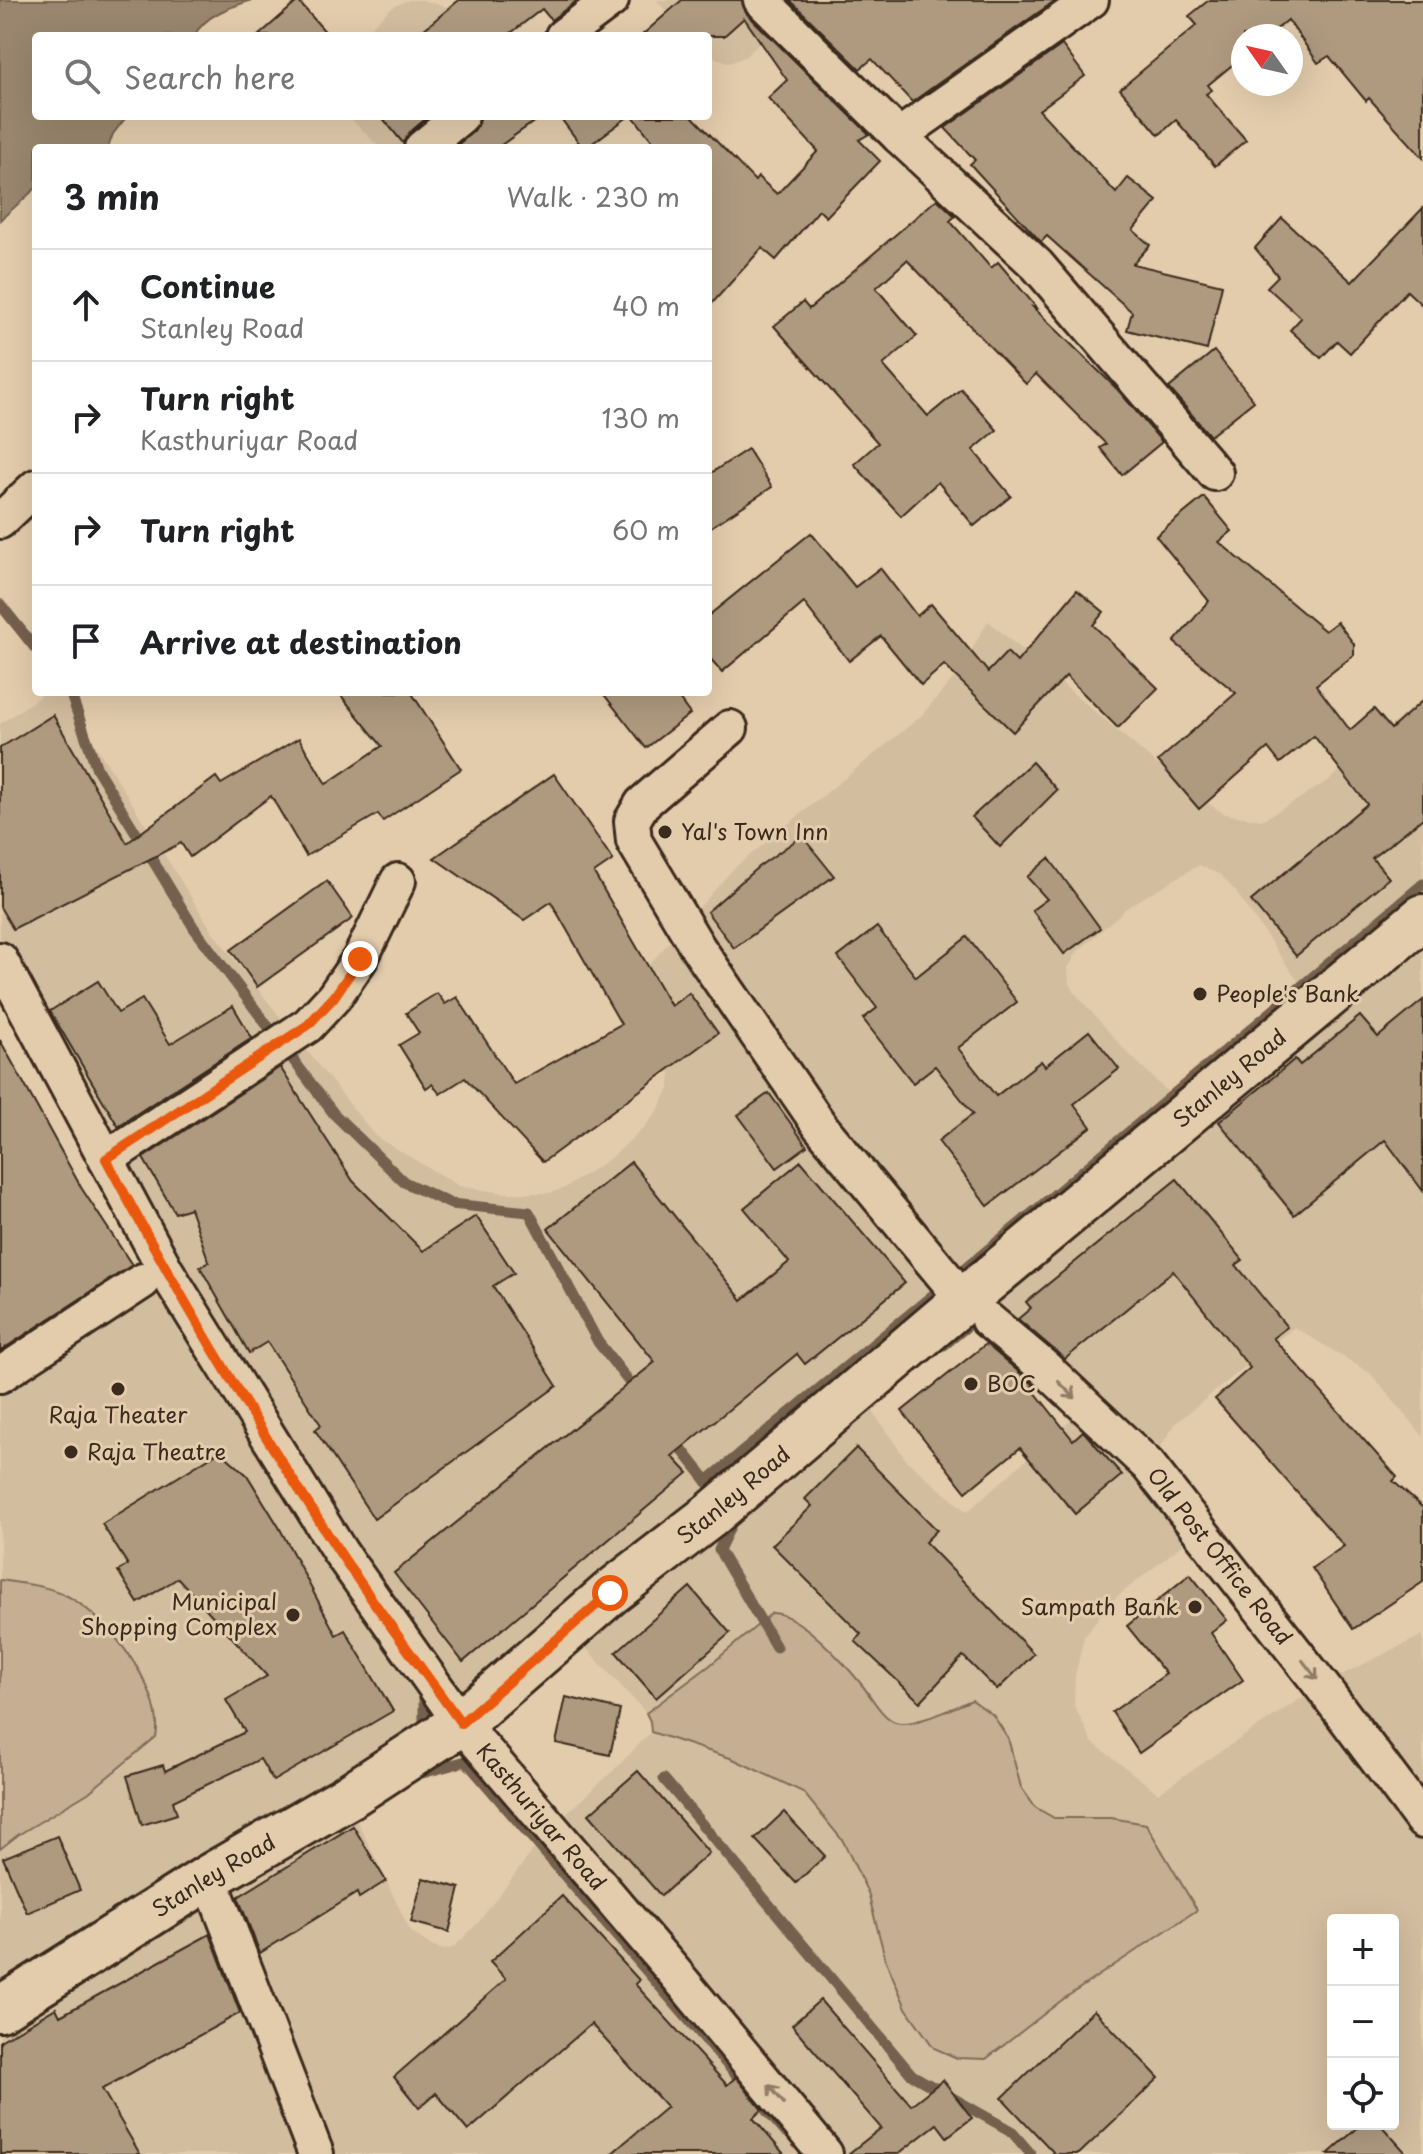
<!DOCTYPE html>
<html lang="en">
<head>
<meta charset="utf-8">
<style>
	body { margin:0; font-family:"Playpen Sans",sans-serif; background:#f6f6f6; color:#202124 }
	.controls { position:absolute; right:24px; bottom:24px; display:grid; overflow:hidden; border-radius:8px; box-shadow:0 8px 32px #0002 }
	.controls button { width:72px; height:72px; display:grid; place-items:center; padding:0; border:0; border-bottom:2px solid #e0e0e0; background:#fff; color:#202124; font:40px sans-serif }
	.compass { position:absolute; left:1231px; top:24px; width:72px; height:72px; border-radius:50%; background:#fff; box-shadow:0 8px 32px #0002; rotate:304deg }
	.stop { position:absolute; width:24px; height:24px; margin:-18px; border:6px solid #ea580c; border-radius:50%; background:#fff }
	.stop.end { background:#ea580c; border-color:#fff; box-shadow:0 2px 8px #0008 }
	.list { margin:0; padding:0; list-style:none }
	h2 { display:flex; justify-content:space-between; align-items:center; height:104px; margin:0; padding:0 32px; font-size:34px }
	h2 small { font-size:26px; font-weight:400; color:#757577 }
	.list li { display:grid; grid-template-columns:52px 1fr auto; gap:24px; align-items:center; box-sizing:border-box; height:112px; padding:0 32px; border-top:2px solid #e0e0e0 }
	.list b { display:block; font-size:30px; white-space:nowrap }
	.list p { margin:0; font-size:26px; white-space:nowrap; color:#757577 }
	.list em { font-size:26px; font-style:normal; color:#757577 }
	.icon { flex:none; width:44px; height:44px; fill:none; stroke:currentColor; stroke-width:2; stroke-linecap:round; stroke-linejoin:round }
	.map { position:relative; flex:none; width:1423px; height:2154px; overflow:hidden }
	.search { position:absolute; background:#fff; box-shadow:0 8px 32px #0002; left:32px; top:32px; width:680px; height:88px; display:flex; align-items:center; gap:20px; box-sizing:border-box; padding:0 28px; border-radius:8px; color:#757577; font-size:30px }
	.panel { position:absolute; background:#fff; box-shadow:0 8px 32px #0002; left:32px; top:144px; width:680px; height:552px; border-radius:8px }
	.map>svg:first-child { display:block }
	.built { fill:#d3bd9f; fill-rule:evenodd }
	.green { fill:#c5ae92; stroke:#806c58; stroke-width:2 }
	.water { fill:#9a866e; stroke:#74614e; stroke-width:2 }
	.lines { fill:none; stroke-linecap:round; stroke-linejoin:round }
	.stream { stroke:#74614e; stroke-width:11 }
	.building { fill:#af9a80; stroke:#3b2a1e; stroke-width:2 }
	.street-casing { stroke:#3b2a1e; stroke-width:40 }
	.primary-casing { stroke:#3b2a1e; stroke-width:50 }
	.street { stroke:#e3ccac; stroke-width:34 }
	.primary { stroke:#e3ccac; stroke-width:44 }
	.oneway { stroke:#8f7b65 }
	.route { stroke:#ea580c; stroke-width:10 }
	.poi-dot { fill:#3b2a1e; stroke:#e3ccac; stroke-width:3 }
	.labels { text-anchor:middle; stroke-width:6; stroke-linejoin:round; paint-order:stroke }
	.poi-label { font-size:22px; fill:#3b2a1e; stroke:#e3ccac; text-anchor:start }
	.street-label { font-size:22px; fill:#3b2a1e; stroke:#e3ccac }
</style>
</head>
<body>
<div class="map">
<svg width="1423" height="2154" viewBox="0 0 1423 2154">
	<rect width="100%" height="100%" fill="#e3ccac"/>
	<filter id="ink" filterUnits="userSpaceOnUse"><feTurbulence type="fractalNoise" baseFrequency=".0125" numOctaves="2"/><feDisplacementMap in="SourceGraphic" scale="16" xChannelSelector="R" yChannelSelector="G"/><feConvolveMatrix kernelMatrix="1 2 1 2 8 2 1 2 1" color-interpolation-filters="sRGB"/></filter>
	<g filter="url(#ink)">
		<g class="built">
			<path d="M408 0H423L446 7 467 36H362L391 8Z"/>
			<path d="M657 0H943L919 19 839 74 783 22 746 56 730 63 716 58 708 52V36L682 31Z"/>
			<path d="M348 116H461L422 148H380Z"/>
			<path d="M988 621 1190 792 1225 814 1262 820 1292 803 1329 780 1423 698V1436L1370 1373 1294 1327 1176 1423 1148 1465 1201 1530 1109 1603 1084 1637 1075 1676 1074 1705 1092 1742 1158 1793 1321 1685 1423 1635V2154H0V1849L18 1835 89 1793 156 1737V1707L133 1662 113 1633 88 1610 62 1593 0 1580V1375L166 1271 0 960V724L46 692H62L215 935 375 1136 459 1186 503 1193H550L565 1188 612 1157 644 1128 658 1110 669 1089 671 1075 644 1024 648 966 733 869 920 717 960 671ZM1199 865 1221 875 1236 892 1316 1007 1188 1112 1124 1049 1075 993 1069 982 1068 968 1077 952 1129 906ZM965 1300 1078 1414 967 1512 907 1461 859 1392ZM782 1613 803 1624 855 1676 885 1715 896 1723 916 1721 937 1713 1008 1738 1021 1787 1035 1806 1054 1818H1111L1062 2000 1021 2033 886 1961 868 1893 843 1841 803 1792 733 1759 651 1732 613 1771 551 1827 477 1924 454 1947 444 1950 432 1946 411 1932 346 1798 583 1645 646 1713 709 1666 762 1619ZM1333 1920H1393V2124H1333Z"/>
		</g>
		<g class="green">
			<path d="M0 1580C20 1583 42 1585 61 1593 104 1611 166 1690 156 1737L88 1793 18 1835 0 1849Z"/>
			<path d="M772 1613C799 1612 845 1664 862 1685 871 1696 881 1716 895 1722 913 1728 954 1707 972 1700L993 1715 1008 1738 1021 1787 1035 1807 1054 1818H1111L1146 1824 1197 1910 1062 2000 986 2059 957 2058 934 2048 906 2008 886 1961 868 1893 843 1841 803 1792 733 1759 651 1732 650 1721 646 1713 709 1666Z"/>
		</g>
		<path class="water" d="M0 0H252C230 7 205 15 194 36H36V116H127L113 134 108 148H36V188L0 220Z"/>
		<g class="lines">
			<g class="stream">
				<path d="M0 604 36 649"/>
				<path d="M70 692 97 769 194 928 334 1114 404 1182 451 1204 529 1212 598 1342 637 1392"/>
				<path d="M944 1345 983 1313"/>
				<path d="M672 1437 707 1481 715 1498"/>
				<path d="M707 1481 1041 1206 1423 884"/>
				<path d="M725 1517 730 1527 719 1550 776 1647"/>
				<path d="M416 1730 424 1725V1694L421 1689"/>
				<path d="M415 1775 466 1761 785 2132"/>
				<path d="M664 1779 912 2075 1011 2131 1031 2154"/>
			</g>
		</g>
		<g class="building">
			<path d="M459 0H578L551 20 542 9 507 36H416Z"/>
			<path d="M682 0H742L747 14 869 134 859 140 880 161 826 217 819 210 776 260 762 248 708 308V148H658L633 116H692L755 181 758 177 777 194 818 151 768 98 787 80 744 18 724 36H641Z"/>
			<path d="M790 0H1056L912 102 872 59 860 69Z"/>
			<path d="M1209 0H1423V158L1369 98 1366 101 1329 56 1318 63 1288 20 1268 36H1243V56L1208 85 1212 90 1206 94 1246 140 1215 166 1176 120 1159 135 1120 89 1197 25 1189 16Z"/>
			<path d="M298 1 329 36H258Z"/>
			<path d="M1062 45 1085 76 1039 110 1116 193 1128 178 1157 201 1133 230 1150 245 1133 264 1222 285 1207 350 1127 330 1132 312 1047 236 1041 242 970 164 975 160 945 128Z"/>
			<path d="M381 116H429L409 133 403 143Z"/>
			<path d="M481 116H542L497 148H454L474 131Z"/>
			<path d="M559 116H629L586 148H583Z"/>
			<path d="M937 199 955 216 950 221 991 268 998 262 1037 308 1033 307 1118 390 1162 442 1122 475 1100 448 1106 444 1036 374 1026 384 907 260 876 288 917 336 883 365 928 416 961 389 997 430 973 450 1011 496 974 526 938 482 901 516 854 464 878 443 774 326 803 302 809 309Z"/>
			<path d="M1423 208V306L1407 291 1350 353 1337 341 1321 358 1290 330 1301 318 1267 287 1278 276 1255 248 1282 218 1352 282Z"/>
			<path d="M1214 351 1254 401 1210 436 1169 388Z"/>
			<path d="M748 449 772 487 708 529V475Z"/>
			<path d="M1204 497 1232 531 1219 542 1325 631 1337 622 1354 644V655L1316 685 1350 730 1374 709 1391 729 1423 700V818L1372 858 1389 878 1296 956 1251 901 1367 804 1314 736 1280 763 1268 748 1199 809 1158 761 1236 693 1174 642 1209 601 1156 536Z"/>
			<path d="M811 533 855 587 880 568 917 616 931 604 988 672 1007 652 1017 662 1077 590 1104 612 1093 625 1158 688 1118 728 1066 676 1013 732 944 665 921 685 881 636 849 661 804 603 722 672 708 656V616Z"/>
			<path d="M338 692H411L461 769 383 821 378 814 306 856 271 796 190 857 181 843 13 929 0 907V748L53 715 127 843 216 777 221 784 299 738 326 784 382 746Z"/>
			<path d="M602 692H674L690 714 646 748Z"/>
			<path d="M1032 762 1057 790 1000 847 972 817Z"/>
			<path d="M554 774 613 860 594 873 671 1006 689 993 718 1033 543 1162 465 1078 440 1094 432 1084 426 1088 399 1045 419 1033 406 1013 437 993 445 1004 457 997 514 1084 621 1024 551 902 524 920 434 858Z"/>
			<path d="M802 836 834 876 734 948 707 912 758 867Z"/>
			<path d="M1049 858 1100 928 1064 954 1032 910 1047 899 1027 877Z"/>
			<path d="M327 881 353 918 257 987 231 950Z"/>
			<path d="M877 927 916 977 967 937 1017 1002 958 1048 996 1096 1041 1061 1045 1066 1089 1031 1119 1069 1074 1104 1091 1127 988 1206 938 1141 973 1114 935 1066 913 1083 863 1019 877 1008 838 957Z"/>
			<path d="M98 981 118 1013 142 999 170 1044 233 1006 252 1038 118 1126 50 1011Z"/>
			<path d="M1423 1000V1191L1385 1140 1294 1215 1219 1122 1295 1059 1300 1065 1360 1016 1378 1037Z"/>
			<path d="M0 1040 82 1189 132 1265 0 1351Z"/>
			<path d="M280 1067 353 1181 423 1251 476 1216 514 1273 493 1286 557 1386 374 1519 315 1430 321 1425 267 1342 249 1353 200 1267 209 1262 190 1208 175 1213 143 1158Z"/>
			<path d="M769 1093 807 1146 777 1168 738 1115Z"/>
			<path d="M801 1161 905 1283 805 1364 797 1354 672 1456 688 1473 463 1662 394 1573 655 1362 548 1229 631 1162 742 1300 789 1262 744 1208Z"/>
			<path d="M1177 1179 1243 1260 1236 1265 1287 1327 1273 1338 1397 1477 1393 1481 1423 1508V1582L1353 1629 1312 1568 1344 1546 1215 1399 1250 1368 1173 1271 1065 1359 1018 1319 1031 1308 1026 1302Z"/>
			<path d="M986 1344 1034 1385 1031 1387 1073 1440 1083 1431 1122 1475 1075 1514 1020 1448 966 1492 902 1411Z"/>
			<path d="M856 1448 937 1530 925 1542 1034 1654 997 1690 963 1656 920 1702 855 1641 861 1634 772 1545 812 1506 805 1499Z"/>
			<path d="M220 1451 247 1475 279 1527 336 1635 345 1630 393 1711 273 1781 260 1759 173 1801 177 1814 142 1825 127 1776 163 1765 165 1771 245 1732 226 1700 267 1676 178 1578 138 1603 118 1571 128 1565 102 1524Z"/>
			<path d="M1190 1574 1227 1620 1211 1633 1243 1680 1139 1753 1112 1712 1166 1674 1127 1626Z"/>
			<path d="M690 1587 730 1633 656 1698 616 1652Z"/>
			<path d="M566 1697 620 1710 610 1755 556 1743Z"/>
			<path d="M638 1771 709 1853 661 1896 589 1814Z"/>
			<path d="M784 1812 825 1856 796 1883 755 1839Z"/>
			<path d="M353 1826 386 1881 359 1898 357 1893 260 1953 238 1897Z"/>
			<path d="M57 1836 80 1890 27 1913 3 1858Z"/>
			<path d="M423 1878 460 1888 449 1932 411 1922Z"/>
			<path d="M562 1896 639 1980 635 1984 727 2085 736 2077 762 2110 753 2118 784 2154H611L667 2107 591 2024 468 2131 436 2093 419 2108 394 2077 506 1979 490 1962Z"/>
			<path d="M210 1934 240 2013 102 2089 140 2154H0V2041L56 2008 60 2016Z"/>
			<path d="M820 2000 911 2105 943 2080 972 2118 947 2137 937 2124 898 2154H848L881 2128 792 2025Z"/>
			<path d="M1094 2010 1159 2078 1079 2154H1055L1002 2098Z"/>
			<path d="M1362 2124H1380L1407 2154H1328Z"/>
		</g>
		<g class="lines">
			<defs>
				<g id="street">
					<path d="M761 0 899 136 1037 265 1215 473"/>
					<path d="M563 36 611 0"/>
					<path d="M899 136 1091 0"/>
					<path d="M422 148 461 116"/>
					<path d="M0 521 36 487"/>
					<path d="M730 728 642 804 632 821 634 841 698 948 820 1126 964 1300"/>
					<path id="s1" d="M0 960 166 1271 340 1552 461 1723 675 1973 825 2154"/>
					<path d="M106 1159 308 1025 334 997 360 959 398 881"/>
					<path id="s2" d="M988 1320 1045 1368 1148 1465 1321 1685 1423 1821"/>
					<path d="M0 1375 143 1281"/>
					<path d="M209 1877 316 2154"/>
				</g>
				<g id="primary">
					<path id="s3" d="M0 2009 209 1877 346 1798 461 1723 610 1593 711 1515 964 1300 1423 917"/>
				</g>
			</defs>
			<use href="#street" class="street-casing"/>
			<use href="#primary" class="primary-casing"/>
			<use href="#street" class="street"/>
			<use href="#primary" class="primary"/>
		</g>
		<defs><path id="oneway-shaft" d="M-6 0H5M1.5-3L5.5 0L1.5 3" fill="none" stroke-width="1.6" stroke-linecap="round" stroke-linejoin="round" transform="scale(2)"/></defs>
		<g class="oneway">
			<use href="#oneway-shaft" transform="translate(1067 1390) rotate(45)"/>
			<use href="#oneway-shaft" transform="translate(1310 1670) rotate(52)"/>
			<use href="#oneway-shaft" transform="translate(776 2094) rotate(-130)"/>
		</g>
	</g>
	<g class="lines" filter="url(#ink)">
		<path class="route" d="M360 959 334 997 308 1025 106 1159C177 1293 255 1423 338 1550 377 1609 420 1666 461 1723L610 1593"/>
	</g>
	<g class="poi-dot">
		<circle cx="665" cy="832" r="8"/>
		<circle cx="1200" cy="994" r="8"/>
		<circle cx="971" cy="1384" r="8"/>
		<circle cx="118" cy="1389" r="8"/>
		<circle cx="71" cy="1452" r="8"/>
		<circle cx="1195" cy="1607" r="8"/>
		<circle cx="293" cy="1615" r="8"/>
	</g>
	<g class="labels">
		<g class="poi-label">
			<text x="681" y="840">Yal's Town Inn</text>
			<text x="1216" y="1002">People's Bank</text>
			<text x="987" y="1392">BOC</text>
			<text x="118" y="1423" text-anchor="middle">Raja Theater</text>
			<text x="87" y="1460">Raja Theatre</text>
			<text x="277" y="1610" text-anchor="end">Municipal<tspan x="277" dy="25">Shopping Complex</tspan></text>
			<text x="1179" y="1615" text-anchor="end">Sampath Bank</text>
		</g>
		<g class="street-label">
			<text dy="8" stroke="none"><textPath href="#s3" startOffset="1546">Stanley Road</textPath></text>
			<text dy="8" stroke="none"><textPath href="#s3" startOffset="898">Stanley Road</textPath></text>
			<text dy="8" stroke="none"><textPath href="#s2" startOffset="332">Old Post Office Road</textPath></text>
			<text dy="8" stroke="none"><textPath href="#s1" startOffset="1016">Kasthuriyar Road</textPath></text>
			<text dy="8" stroke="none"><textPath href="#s3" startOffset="252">Stanley Road</textPath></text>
		</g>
	</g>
</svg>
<div class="controls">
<button>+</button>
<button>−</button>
<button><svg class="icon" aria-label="locate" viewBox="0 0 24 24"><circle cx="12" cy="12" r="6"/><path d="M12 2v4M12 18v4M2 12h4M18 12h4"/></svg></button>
</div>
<svg class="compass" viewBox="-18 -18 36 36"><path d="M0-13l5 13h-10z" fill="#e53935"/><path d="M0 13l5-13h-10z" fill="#757577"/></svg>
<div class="stop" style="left:610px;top:1593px"></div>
<div class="stop end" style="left:360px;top:959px"></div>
<div class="search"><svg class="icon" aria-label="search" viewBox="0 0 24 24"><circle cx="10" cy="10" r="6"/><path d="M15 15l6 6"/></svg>Search here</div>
<section class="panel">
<h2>3 min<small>Walk · 230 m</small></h2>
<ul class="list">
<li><svg class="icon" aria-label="ahead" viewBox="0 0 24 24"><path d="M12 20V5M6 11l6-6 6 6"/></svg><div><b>Continue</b><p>Stanley Road</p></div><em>40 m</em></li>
<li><svg class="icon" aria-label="right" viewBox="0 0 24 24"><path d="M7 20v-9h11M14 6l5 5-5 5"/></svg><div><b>Turn right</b><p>Kasthuriyar Road</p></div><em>130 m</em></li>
<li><svg class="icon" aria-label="right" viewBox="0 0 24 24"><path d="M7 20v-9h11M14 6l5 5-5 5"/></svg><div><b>Turn right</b></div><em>60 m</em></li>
<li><svg class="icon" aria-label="arrive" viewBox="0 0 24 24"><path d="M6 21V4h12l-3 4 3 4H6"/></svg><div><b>Arrive at destination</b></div></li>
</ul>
</section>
</div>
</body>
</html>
